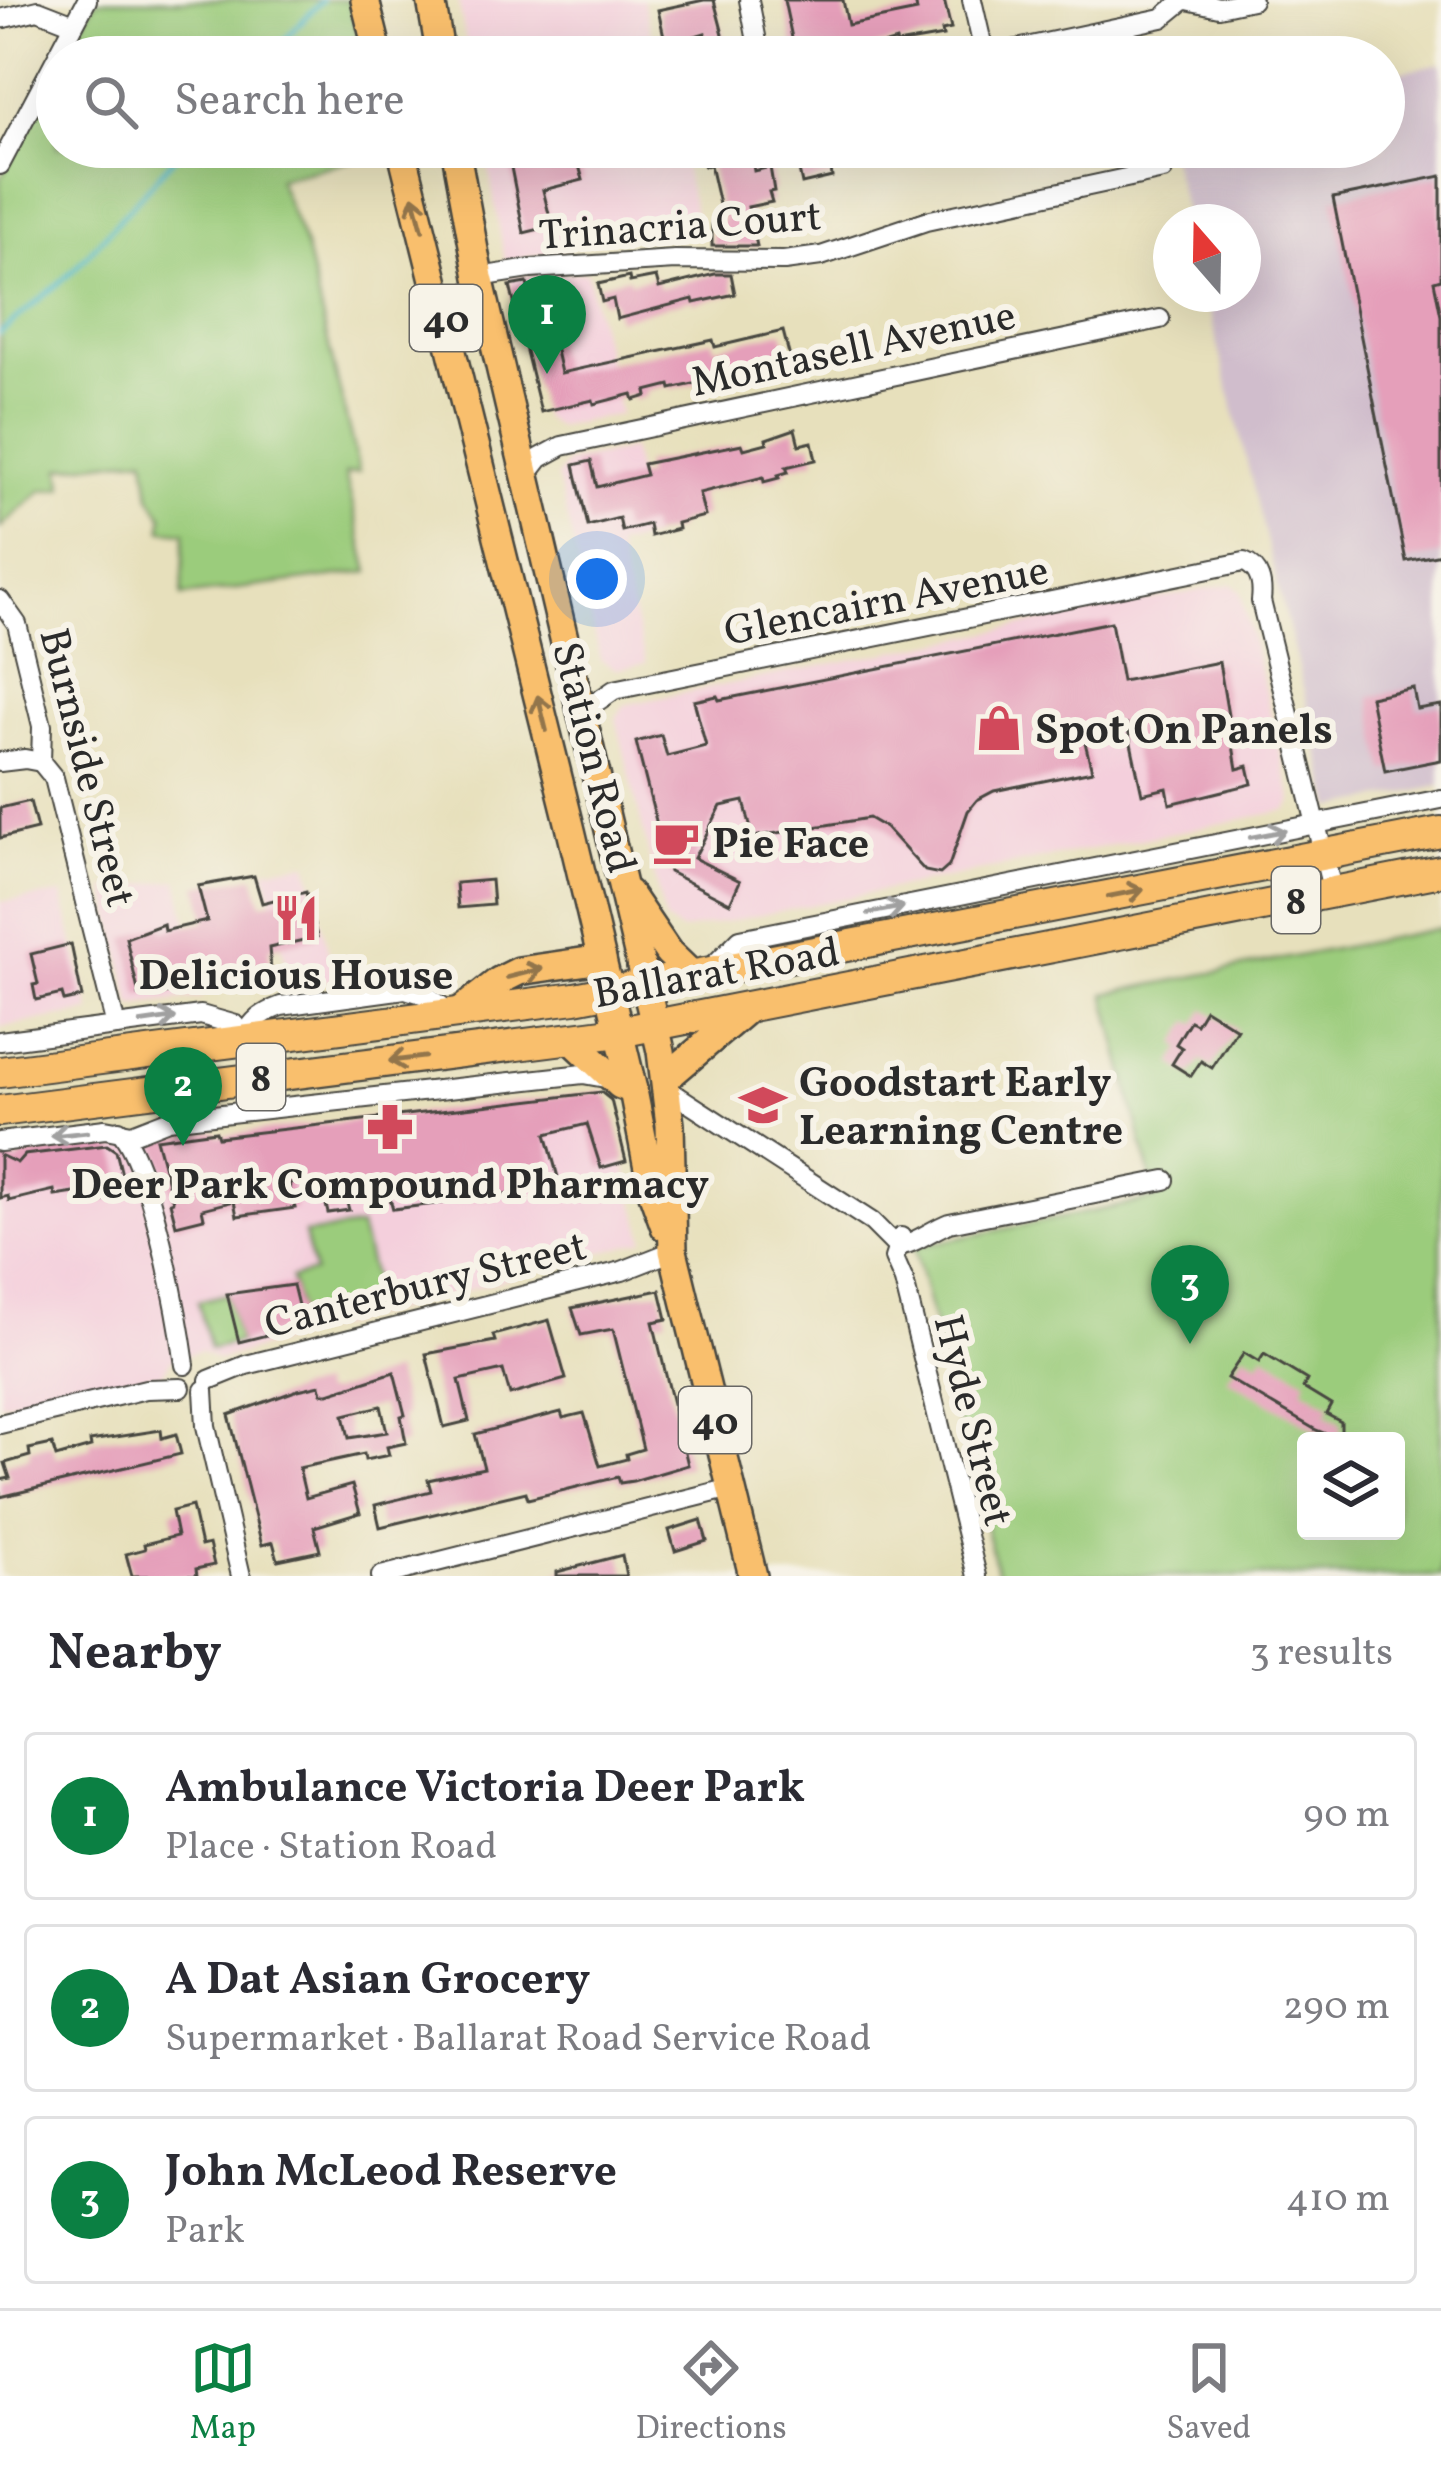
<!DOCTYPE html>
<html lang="en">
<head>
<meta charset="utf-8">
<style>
	body { margin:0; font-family:Vollkorn,serif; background:#f2f2f3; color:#2b2b33 }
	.controls { position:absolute; right:36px; bottom:36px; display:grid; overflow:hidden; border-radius:12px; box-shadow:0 12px 48px #0002 }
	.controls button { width:108px; height:108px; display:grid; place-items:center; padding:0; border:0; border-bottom:3px solid #e1e1e2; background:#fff; color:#2b2b33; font:60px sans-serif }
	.compass { position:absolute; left:1153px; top:204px; width:108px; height:108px; border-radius:50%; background:#fff; box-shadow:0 12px 48px #0002; rotate:340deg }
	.you { position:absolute; left:597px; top:579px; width:42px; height:42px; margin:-30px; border:9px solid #fff; border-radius:50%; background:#1a73e8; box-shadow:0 0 0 18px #1a73e833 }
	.badge { display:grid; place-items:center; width:78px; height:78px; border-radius:50%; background:#0b8043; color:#fff; font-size:39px; font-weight:700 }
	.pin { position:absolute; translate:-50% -99px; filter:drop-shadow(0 3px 6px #0008) }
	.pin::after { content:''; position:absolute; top:63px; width:42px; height:36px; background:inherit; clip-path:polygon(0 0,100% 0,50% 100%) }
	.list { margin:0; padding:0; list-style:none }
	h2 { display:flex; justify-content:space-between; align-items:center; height:156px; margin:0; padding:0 48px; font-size:51px }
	h2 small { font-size:39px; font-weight:400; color:#7c7c81 }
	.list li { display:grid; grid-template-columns:78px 1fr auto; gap:36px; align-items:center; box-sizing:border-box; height:168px; margin:0 24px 24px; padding:0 24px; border:3px solid #e1e1e2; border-radius:12px }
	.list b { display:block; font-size:45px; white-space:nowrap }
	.list p { margin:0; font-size:39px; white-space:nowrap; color:#7c7c81 }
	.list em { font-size:39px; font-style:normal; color:#7c7c81 }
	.icon { flex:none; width:66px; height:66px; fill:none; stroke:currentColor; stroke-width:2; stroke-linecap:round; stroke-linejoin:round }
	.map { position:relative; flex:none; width:1441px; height:1576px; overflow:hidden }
	.search { position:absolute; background:#fff; box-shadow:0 12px 48px #0002; left:36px; right:36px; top:36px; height:132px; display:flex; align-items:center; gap:30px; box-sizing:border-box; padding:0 42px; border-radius:66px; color:#7c7c81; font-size:45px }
	.sheet { height:732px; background:#fff }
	nav { display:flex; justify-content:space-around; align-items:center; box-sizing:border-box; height:168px; border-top:3px solid #e1e1e2; background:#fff; font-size:33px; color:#7c7c81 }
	nav a { display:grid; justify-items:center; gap:6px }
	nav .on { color:#0b8043 }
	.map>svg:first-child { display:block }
	.built { fill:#f4cfdc }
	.industrial { fill:#d0bdcc }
	.green { fill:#9bcc7b; stroke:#637c53; stroke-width:3; fill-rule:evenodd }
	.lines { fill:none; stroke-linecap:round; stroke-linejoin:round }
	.stream { stroke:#4fb9cb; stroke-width:4.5 }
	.building { fill:#e59fba; fill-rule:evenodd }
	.minor-casing { stroke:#474641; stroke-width:22 }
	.primary-casing { stroke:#474641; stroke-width:32 }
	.trunk-casing { stroke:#474641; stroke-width:34 }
	.minor { stroke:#fff; stroke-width:18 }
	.primary { stroke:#f9bf6d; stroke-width:27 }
	.trunk { stroke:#f9bf6d; stroke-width:30 }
	.oneway { stroke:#92754c }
	.oneway2 { stroke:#a0a0a0 }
	.labels { text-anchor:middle; stroke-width:12; stroke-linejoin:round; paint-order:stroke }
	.shield { fill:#f7f3e8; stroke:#686764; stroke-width:3 }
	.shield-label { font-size:39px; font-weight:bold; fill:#2b2b2b }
	.street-label { font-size:42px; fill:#2b2b2b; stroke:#f7f3e8 }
	.poi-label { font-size:42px; font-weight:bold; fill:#2b2b2b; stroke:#f7f3e8; text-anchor:start }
</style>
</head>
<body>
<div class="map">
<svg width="1441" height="1576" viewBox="0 0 1441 1576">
	<rect width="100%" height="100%" fill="#f7f3e8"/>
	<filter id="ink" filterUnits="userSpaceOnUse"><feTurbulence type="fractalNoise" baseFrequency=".00833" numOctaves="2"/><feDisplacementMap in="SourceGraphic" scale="24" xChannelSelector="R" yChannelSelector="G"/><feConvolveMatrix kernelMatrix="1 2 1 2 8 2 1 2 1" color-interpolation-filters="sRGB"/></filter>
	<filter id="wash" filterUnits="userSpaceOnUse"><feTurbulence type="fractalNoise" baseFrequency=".004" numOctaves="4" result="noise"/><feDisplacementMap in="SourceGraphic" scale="48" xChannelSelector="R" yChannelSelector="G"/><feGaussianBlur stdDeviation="2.7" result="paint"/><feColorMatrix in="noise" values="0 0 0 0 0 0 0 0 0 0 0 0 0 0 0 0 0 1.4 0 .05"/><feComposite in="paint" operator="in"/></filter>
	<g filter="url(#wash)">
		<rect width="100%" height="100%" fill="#e7e0bc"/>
		<g class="built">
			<path d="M458 0H643L657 57H469Z"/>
			<path d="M485 147H679L697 221 505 262Z"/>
			<path d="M587 272 620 414 557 427 543 418 509 276Z"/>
			<path d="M631 449 652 538 616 546 646 663 616 669 601 660 557 477 566 463Z"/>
			<path d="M1231 584 1240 590 1293 802 1288 810 680 931 665 921 616 718 624 705Z"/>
			<path d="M308 863 335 980 291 986 265 869Z"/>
			<path d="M178 880 204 997 132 1006 106 889Z"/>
			<path d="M62 894 91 1012 0 1027V902Z"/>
			<path d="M606 1091 645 1240 218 1360 200 1351 171 1360 163 1373 0 1403V1161Z"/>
		</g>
		<path class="industrial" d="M1441 63V786L1333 808 1205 294H1243V222H1187L1168 147H1384V75Z"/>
		<g class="green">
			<path d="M96 0H349L363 57H65Z"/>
			<path d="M57 73V147H385L386 152 278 179 306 250 359 472 345 474 369 572 182 596 185 532 162 530 163 516 150 496 145 457 61 468 63 488 41 491 0 528V179Z"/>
			<path d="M1441 928V1576H998L914 1247 1156 1199 1105 994ZM1306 1441H1396V1531H1306Z"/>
			<path d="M360 1227 380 1306 303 1326 291 1278 314 1272 304 1234Z"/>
			<path d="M227 1294 239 1342 210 1349 198 1301Z"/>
		</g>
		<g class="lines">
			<g class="stream">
				<path d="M268 57 322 0"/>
				<path d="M0 333 73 271 184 147"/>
			</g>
		</g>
		<g id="blocks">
			<g class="building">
				<path d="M704 0H714L729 57H691V51L709 48 705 33 666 45 658 10Z"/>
				<path d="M784 0H843L848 25 917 11 915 0H944L951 29 942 31 943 36 897 44 896 41 842 57H796Z"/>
				<path d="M507 147H603V152L577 158 583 180 543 190 552 226 524 233Z"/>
				<path d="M700 147H750L754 171 770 167 774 191 769 192 772 202 748 207 757 246H712V221L723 222 710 165 704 166Z"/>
				<path d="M794 147H907V152L831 169 832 177 802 184Z"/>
				<path d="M1441 176V279L1434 281 1441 316V554L1406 561 1333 198Z"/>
				<path d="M715 274H731L735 294 694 303 693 299 617 319 613 299 602 302 598 284 629 277 630 282 656 277 659 288Z"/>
				<path d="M527 283 535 319 545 316 549 320 561 373 713 340 715 347 783 331 790 358 777 361 779 368 762 372 761 369 671 389 670 385 646 391 647 396 634 400 632 394 594 404 593 400 541 412 510 286Z"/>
				<path d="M795 429 799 445 812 442 816 460 786 467 788 472 778 475 779 478 764 482 763 477 699 493 705 516 677 523 678 529 651 536 649 524 622 531 619 518 588 526 574 465 591 461 597 487 646 475 643 464 742 444 744 449 767 443 766 439Z"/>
				<path d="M1111 622 1122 681 1219 662 1237 769 1248 766 1252 784 1170 804 1167 788 1142 794 1127 725 1083 734 1092 771 994 791 977 800 968 811 949 866 940 874 925 871 886 828 869 818 753 837 744 801 721 806 694 858 740 881 730 903 669 872 636 742 661 735 667 756 706 746 694 701 717 696 719 700Z"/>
				<path d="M1413 688 1417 709 1441 705V760L1385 771 1370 697Z"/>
				<path d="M30 801 37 829 0 838V808Z"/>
				<path d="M254 876 262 903 306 892 317 937 269 948 271 971 221 982 220 979 161 995 159 990 139 995 126 938 163 924 164 931 207 921 198 886Z"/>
				<path d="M491 880 493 905 458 908 456 883Z"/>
				<path d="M71 944 82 997 64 1001 62 994 36 1000 33 985 38 984 31 954Z"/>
				<path d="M1205 1009 1237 1029 1212 1068 1201 1061 1191 1076 1172 1064 1182 1048 1176 1044 1190 1021 1196 1024Z"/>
				<path d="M601 1092 611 1100 626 1161 601 1168 587 1124 546 1134 559 1181 501 1196 393 1209 389 1195 372 1194 370 1189 345 1196 349 1210 328 1213 320 1180 289 1184 295 1208 237 1216 234 1201 202 1209 204 1218 176 1225 170 1202 173 1201 156 1139 216 1131 218 1137Z"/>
				<path d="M107 1145 116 1151 127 1195 104 1201 101 1189 55 1196 54 1190 9 1201 8 1196 0 1198V1155L17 1163 24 1155Z"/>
				<path d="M293 1285 303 1326 239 1342 227 1294Z"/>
				<path d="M660 1290 667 1319 653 1322 688 1465 633 1481 620 1483 618 1477 528 1499 526 1492 380 1527 375 1505 431 1491 428 1480 484 1468 475 1434 561 1412 563 1418 584 1413 600 1466 627 1459 626 1454 643 1449 613 1329 581 1335 572 1308Z"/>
				<path d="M549 1320 566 1379 510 1395 503 1370 459 1380 469 1421 444 1427 426 1354 495 1341 493 1335Z"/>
				<path d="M1244 1353 1259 1362 1264 1354 1307 1380 1303 1388 1331 1405 1326 1414 1341 1422V1433L1333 1437 1316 1430 1227 1378Z"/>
				<path d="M394 1372 405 1415 401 1416 406 1443 387 1447 389 1455 365 1460 364 1454 299 1468 306 1498 352 1485 360 1513 314 1527 320 1551 278 1560 273 1542 262 1545 229 1415 298 1390 320 1385 322 1393H329ZM381 1406 387 1432 349 1438 344 1415Z"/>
				<path d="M161 1430 162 1438 176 1434 181 1454 0 1497V1480L10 1478 5 1463 30 1456 29 1449 52 1444 56 1457 91 1447 90 1441Z"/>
				<path d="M192 1506 201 1546 209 1544 214 1565 196 1569 197 1576H132L126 1554 145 1549 144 1544 177 1536 172 1511Z"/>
				<path d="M701 1520 707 1541 675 1551 669 1530Z"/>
				<path d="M622 1555 626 1576H557V1572Z"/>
			</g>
		</g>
	</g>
	<g filter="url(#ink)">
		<use href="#blocks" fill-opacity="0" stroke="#474641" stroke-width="3"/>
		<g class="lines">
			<defs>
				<g id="minor">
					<path d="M749 0 760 57"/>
					<path d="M972 0 985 56"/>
					<path d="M1187 0 1219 7 1252 0"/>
					<path d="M0 19 38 10 74 24"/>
					<path d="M979 57 1162 18 1184 0"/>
					<path d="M0 165 87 0"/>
					<path d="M479 277 530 269 675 260 784 261 821 256 926 221 1163 170"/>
					<path d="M526 476 540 458 562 446 1160 319"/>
					<path d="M0 600 17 624 42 726 41 762 54 778 116 1026"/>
					<path d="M582 721 595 703 614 690 1244 562C1260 568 1263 585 1261 601L1333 893"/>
					<path d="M0 762 25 759 41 762"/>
					<path d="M707 972 740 939 1441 799"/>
					<path d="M243 1039C252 1020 262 1013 281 1006L405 989 428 996 451 1013"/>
					<path d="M0 1041 201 1015 236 1025 243 1039"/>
					<path d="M667 1089 872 1222 896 1246C914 1245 931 1230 949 1223L1165 1180"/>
					<path d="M119 1130C151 1165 178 1314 185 1365"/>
					<path d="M0 1142 105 1129 132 1134 168 1120 583 1074 611 1079"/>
					<path d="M901 1237 894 1258 904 1281 977 1576"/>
					<path d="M209 1380 246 1365 622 1271 673 1251"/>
					<path d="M204 1390 206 1426 241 1576"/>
					<path d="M0 1424 146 1389 181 1388"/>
					<path d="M381 1576 731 1488"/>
				</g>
				<g id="primary">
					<path d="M365 0 379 57"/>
					<path d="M431 0 441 57"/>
					<path d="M401 147 570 826 633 1090 653 1194 665 1227"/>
					<path d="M455 147 479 277 661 1051 670 1125 673 1251 753 1576"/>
					<path d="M628 893 668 952 695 978"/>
					<path d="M458 1013 499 981 519 971 602 959"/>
					<path d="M572 1040 620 1085 633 1090"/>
					<path d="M665 1079 746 1010"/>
				</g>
				<g id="trunk">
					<path d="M0 1072 575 998 1441 832"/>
					<path d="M0 1111 619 1032 1441 871"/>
				</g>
			</defs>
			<use href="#minor" class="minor-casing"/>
			<use href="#primary" class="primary-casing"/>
			<use href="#trunk" class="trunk-casing"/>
			<use href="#minor" class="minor"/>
			<use href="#primary" class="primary"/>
			<use href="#trunk" class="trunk"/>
		</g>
		<defs><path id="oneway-shaft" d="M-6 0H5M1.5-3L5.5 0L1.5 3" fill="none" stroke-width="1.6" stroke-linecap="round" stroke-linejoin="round" transform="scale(3)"/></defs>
		<g class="oneway">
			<use href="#oneway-shaft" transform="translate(418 213) rotate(-105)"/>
			<use href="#oneway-shaft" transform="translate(542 713) rotate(-104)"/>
			<use href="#oneway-shaft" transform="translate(1126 893) rotate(-11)"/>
			<use href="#oneway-shaft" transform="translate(525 973) rotate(-14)"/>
			<use href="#oneway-shaft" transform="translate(407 1059) rotate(173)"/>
		</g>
		<g class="oneway2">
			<use href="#oneway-shaft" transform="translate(1268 834) rotate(-11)"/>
			<use href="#oneway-shaft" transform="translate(886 910) rotate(-11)"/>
			<use href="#oneway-shaft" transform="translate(158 1020) rotate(-8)"/>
			<use href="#oneway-shaft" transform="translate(69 1134) rotate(174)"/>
		</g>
	</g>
	<defs>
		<symbol id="shop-bare" viewBox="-9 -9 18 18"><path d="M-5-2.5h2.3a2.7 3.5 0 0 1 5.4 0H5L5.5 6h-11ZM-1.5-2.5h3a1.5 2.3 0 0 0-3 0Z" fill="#d1495b" stroke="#f7f3e8" stroke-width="2.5" paint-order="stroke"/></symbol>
		<symbol id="cafe-bare" viewBox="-9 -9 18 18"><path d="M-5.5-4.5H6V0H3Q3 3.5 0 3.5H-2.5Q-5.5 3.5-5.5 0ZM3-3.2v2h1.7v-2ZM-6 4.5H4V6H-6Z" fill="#d1495b" stroke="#f7f3e8" stroke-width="2.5" paint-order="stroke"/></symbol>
		<symbol id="restaurant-bare" viewBox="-9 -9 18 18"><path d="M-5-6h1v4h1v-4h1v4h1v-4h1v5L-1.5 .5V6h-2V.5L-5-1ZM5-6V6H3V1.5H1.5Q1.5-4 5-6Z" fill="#d1495b" stroke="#f7f3e8" stroke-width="2.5" paint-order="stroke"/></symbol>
		<symbol id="school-bare" viewBox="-9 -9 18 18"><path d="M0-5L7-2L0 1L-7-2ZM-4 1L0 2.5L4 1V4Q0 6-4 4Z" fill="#d1495b" stroke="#f7f3e8" stroke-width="2.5" paint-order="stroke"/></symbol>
		<symbol id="pharmacy-bare" viewBox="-9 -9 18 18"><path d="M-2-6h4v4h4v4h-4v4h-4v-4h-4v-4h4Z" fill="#d1495b" stroke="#f7f3e8" stroke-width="2.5" paint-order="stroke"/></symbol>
	</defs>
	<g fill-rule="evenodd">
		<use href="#shop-bare" x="966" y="695" width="66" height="66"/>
		<use href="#cafe-bare" x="643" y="809" width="66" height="66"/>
		<use href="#restaurant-bare" x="263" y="885" width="66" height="66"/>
		<use href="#school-bare" x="730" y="1072" width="66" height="66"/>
		<use href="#pharmacy-bare" x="357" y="1094" width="66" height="66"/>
	</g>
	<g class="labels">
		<g class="shield">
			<rect x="410" y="285" width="72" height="66" rx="9"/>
			<rect x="1272" y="867" width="48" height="66" rx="9"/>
			<rect x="237" y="1044" width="48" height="66" rx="9"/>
			<rect x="679" y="1387" width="72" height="66" rx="9"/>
		</g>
		<g class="shield-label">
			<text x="446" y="332">40</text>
			<text x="1296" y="914">8</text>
			<text x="261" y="1091">8</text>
			<text x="715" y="1434">40</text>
		</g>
		<g class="street-label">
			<text transform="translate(680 224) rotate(-4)" y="15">Trinacria Court</text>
			<text transform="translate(853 347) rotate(-12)" y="15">Montasell Avenue</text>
			<text transform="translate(886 599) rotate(-11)" y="15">Glencairn Avenue</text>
			<text transform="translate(596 757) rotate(76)" y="15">Station Road</text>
			<text transform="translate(89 767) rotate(76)" y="15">Burnside Street</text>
			<text transform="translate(716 971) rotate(-10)" y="15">Ballarat Road</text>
			<text transform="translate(425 1283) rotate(-14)" y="15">Canterbury Street</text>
			<text transform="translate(975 1420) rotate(76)" y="15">Hyde Street</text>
		</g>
		<g class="poi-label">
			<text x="1035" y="743">Spot On Panels</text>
			<text x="712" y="857">Pie Face</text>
			<text x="296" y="989" text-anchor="middle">Delicious House</text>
			<text x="799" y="1096">Goodstart Early<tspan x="799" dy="48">Learning Centre</tspan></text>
			<text x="390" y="1198" text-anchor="middle">Deer Park Compound Pharmacy</text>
		</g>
	</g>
</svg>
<div class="controls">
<button><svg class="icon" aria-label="layers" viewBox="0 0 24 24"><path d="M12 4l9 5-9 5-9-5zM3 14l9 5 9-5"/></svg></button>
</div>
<svg class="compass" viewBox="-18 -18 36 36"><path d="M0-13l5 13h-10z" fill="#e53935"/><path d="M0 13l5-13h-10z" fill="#7c7c81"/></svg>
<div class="you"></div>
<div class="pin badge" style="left:547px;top:374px">1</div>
<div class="pin badge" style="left:183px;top:1146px">2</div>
<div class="pin badge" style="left:1190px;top:1344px">3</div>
<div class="search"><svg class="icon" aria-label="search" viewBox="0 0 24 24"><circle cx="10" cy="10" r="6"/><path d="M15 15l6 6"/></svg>Search here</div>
</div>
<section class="sheet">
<h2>Nearby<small>3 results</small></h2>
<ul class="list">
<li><span class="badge">1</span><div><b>Ambulance Victoria Deer Park</b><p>Place · Station Road</p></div><em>90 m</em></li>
<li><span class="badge">2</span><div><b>A Dat Asian Grocery</b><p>Supermarket · Ballarat Road Service Road</p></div><em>290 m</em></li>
<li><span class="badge">3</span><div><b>John McLeod Reserve</b><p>Park</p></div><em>410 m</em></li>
</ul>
</section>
<nav>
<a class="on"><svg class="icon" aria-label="map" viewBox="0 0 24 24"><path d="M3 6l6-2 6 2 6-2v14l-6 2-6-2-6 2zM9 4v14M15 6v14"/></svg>Map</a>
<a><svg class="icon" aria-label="directions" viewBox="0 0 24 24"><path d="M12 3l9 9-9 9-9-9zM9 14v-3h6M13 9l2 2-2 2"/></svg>Directions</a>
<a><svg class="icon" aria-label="saved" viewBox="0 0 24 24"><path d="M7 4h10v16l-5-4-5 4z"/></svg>Saved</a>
</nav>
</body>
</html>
